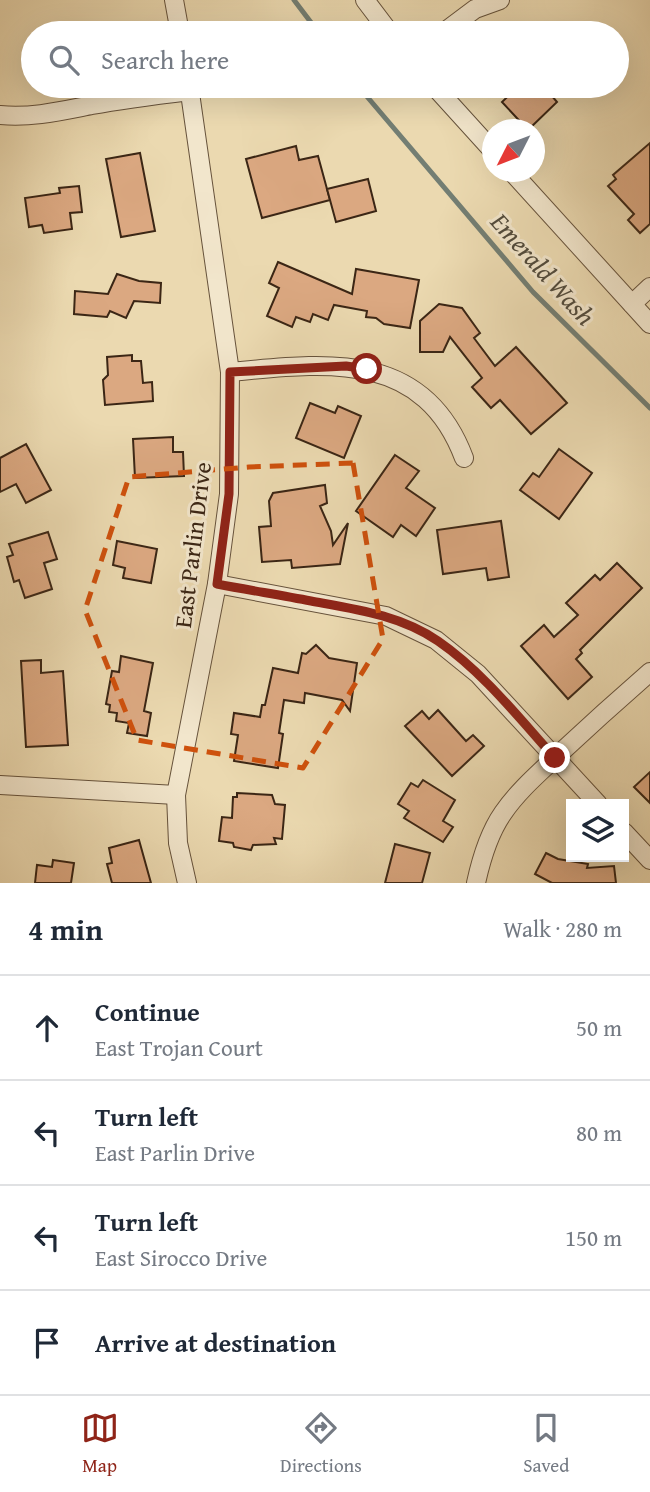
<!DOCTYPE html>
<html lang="en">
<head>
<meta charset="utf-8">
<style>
	body { margin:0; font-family:"Gentium Book Plus",serif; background:#f2f2f3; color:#1f2937 }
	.controls { position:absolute; right:21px; bottom:21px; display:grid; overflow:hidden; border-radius:0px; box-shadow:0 7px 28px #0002 }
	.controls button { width:63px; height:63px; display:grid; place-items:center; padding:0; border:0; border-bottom:2px solid #e0e1e3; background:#fff; color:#1f2937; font:35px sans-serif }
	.compass { position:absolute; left:482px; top:119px; width:63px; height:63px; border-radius:50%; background:#fff; box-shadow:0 7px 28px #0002; rotate:228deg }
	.stop { position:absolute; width:21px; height:21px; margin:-16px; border:5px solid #8f2418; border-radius:50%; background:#fff }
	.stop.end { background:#8f2418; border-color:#fff; box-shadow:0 2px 7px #0008 }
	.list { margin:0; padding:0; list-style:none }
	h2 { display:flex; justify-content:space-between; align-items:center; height:91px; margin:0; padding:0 28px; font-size:30px }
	h2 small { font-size:23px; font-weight:400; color:#747a83 }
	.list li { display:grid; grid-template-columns:46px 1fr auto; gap:21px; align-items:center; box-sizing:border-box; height:105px; padding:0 28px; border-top:2px solid #e0e1e3 }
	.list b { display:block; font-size:26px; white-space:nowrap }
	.list p { margin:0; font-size:23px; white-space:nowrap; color:#747a83 }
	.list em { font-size:23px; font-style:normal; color:#747a83 }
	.icon { flex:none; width:38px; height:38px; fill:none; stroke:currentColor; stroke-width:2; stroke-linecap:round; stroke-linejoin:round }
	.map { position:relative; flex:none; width:650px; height:883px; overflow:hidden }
	.search { position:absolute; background:#fff; box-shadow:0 7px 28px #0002; left:21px; right:21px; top:21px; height:77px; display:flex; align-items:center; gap:18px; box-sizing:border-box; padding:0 24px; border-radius:38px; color:#747a83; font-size:26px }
	.sheet { height:511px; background:#fff }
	nav { display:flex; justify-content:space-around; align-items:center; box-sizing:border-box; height:98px; border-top:2px solid #e0e1e3; background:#fff; font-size:19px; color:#747a83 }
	nav a { display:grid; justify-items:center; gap:4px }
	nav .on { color:#8f2418 }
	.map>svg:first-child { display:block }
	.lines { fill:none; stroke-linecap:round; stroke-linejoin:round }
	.stream { stroke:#737e73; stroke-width:5 }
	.building { fill:#dba881; stroke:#3b2615; stroke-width:2 }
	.minor-casing { stroke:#67533c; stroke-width:20 }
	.minor { stroke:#f2e6cc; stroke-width:18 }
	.route { stroke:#8f2418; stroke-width:9 }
	.marked { fill:none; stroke:#ce510d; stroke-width:5; stroke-dasharray:14 9; stroke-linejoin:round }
	.labels { text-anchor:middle; stroke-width:6; stroke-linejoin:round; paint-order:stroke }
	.street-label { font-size:24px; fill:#3b2615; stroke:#f2e6cc }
	.water-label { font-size:26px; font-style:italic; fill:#524b3c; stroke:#f2e6cc }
</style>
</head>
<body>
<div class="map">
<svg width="650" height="883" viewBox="0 0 650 883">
	<rect width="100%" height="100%" fill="#ebd9b0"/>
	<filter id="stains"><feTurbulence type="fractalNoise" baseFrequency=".00286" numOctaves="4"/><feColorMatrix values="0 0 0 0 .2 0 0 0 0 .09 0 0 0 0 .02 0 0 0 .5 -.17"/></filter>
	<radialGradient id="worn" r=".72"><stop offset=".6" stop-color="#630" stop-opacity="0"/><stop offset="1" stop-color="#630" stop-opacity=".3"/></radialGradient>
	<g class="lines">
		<g class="stream">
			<path d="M294 0 319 33"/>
			<path d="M358 86 533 292 650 408"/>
		</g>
	</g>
	<g class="building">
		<path d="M519 86H562L551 95 557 102 528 130 502 102Z"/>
		<path d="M650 143V224L640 233 628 220 634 214 608 186 616 179 613 175Z"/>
		<path d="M296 146 299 160 318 156 330 200 262 218 246 159Z"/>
		<path d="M140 153 155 231 121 237 106 159Z"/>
		<path d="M368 179 376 211 336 222 327 189Z"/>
		<path d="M79 186 82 212 70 213 72 229 44 233 42 225 29 227 25 198 60 193 59 188Z"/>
		<path d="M278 262 352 294 356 269 419 280 410 328 384 324 376 318 366 317 367 311 334 305 328 320 313 314 310 322 296 317 292 327 267 316 279 288 269 283Z"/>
		<path d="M117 274 139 281 161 283 160 303 134 301 126 318 110 311 107 317 74 314 75 291 108 294Z"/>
		<path d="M439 304 462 308 480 333 474 338 495 366 516 347 567 403 531 434 500 400 491 408 472 387 482 378 450 337 443 352H420V321Z"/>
		<path d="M132 355V361H141L143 383 152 382 153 401 105 405 103 380 108 375 107 357Z"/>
		<path d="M310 403 335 413 338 406 361 416 344 458 296 438Z"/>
		<path d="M173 437V452H183L184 476 135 478 133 439Z"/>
		<path d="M26 444 51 490 26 503 16 484 0 492V458Z"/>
		<path d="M559 449 592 473 559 519 520 490 533 473 539 477Z"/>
		<path d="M395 455 419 471 406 488 435 508 416 536 401 525 393 537 356 511Z"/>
		<path d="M325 485 327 503 320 506 331 531 333 545 348 523 340 564 292 568 291 560 262 562 259 527 271 526 269 501 273 493Z"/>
		<path d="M501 521 509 577 488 580 486 568 443 574 437 530Z"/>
		<path d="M48 532 57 559 44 563 52 589 25 598 19 580 14 582 7 557 13 555 9 544Z"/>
		<path d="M117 541 157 549 151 583 123 578 125 568 113 565Z"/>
		<path d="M617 563 642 588 580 650 582 653 576 659 592 677 568 699 521 646 544 625 554 637 578 615 566 603 595 575 600 580Z"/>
		<path d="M316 645 329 658 357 663 350 711 342 700 305 693 304 703 284 700 279 733 283 734 278 768 234 761 238 735 231 734 234 713 260 717 262 705H265L273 668 298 673 302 653 306 654Z"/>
		<path d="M121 656 153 663 144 711 151 713 147 736 127 733 129 723 116 721 117 713 109 712 110 705 106 704 112 671 119 672Z"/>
		<path d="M41 660V673L63 671 68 745 26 747 21 661Z"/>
		<path d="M438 710 466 741 473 735 484 746 452 776 405 726 422 711 429 719Z"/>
		<path d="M650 772V803L634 787Z"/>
		<path d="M423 780 455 800 443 821 453 827 443 842 404 818 409 811 398 804 411 783 418 787Z"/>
		<path d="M237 793 272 795 275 804 285 805 282 839 274 838 276 844 253 845 251 850 234 847 233 843 219 841 222 817 232 818 233 797H237Z"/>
		<path d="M139 840 151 883H112L107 864 112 863 109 848Z"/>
		<path d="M395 844 430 853 422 883H385Z"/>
		<path d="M546 853 558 859 588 864 587 868 614 866 616 883H552L535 874Z"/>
		<path d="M53 860 74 863 71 883H35L37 865 52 867Z"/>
	</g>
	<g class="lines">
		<defs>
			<g id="minor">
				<path d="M174 0 180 33"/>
				<path d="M365 0 390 33"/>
				<path d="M443 33 475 9 500 0"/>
				<path d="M434 86 492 150"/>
				<path d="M0 115C32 118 61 111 92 105 124 99 157 95 190 91"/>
				<path d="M512 172 650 324"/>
				<path d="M632 304 650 287"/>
				<path d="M230 372C325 363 423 349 464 458"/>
				<path d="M217 584 386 616 436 640 478 674 598 804"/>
				<path d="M0 785 176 795"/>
				<path d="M624 832 650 860"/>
				<path d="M187 883 178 843 176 795 217 584 229 494 230 372 189 86"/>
				<path d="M476 883C481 860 489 833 503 813 518 791 539 773 558 755 588 727 619 699 650 672"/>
			</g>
		</defs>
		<use href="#minor" class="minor-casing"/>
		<use href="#minor" class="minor"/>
	</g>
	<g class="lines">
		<path class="route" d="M367 369 346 366 230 372 229 494 217 584C248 590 280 595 311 601 355 609 400 615 438 641 483 672 519 718 555 758"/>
	</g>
	<path class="marked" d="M353 463 383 639 303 768 137 740 85 610 129 477 249 467Z"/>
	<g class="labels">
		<g class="street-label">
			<text transform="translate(193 545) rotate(-83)" y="8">East Parlin Drive</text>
		</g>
		<g class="water-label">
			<text transform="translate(543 269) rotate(48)" y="9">Emerald Wash</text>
		</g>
	</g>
	<rect width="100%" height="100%" filter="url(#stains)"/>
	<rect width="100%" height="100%" fill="url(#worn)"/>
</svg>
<div class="controls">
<button><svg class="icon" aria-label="layers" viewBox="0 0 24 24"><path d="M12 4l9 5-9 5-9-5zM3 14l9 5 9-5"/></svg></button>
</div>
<svg class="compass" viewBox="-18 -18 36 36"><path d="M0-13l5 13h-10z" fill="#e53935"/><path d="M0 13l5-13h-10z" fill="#747a83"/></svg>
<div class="stop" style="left:367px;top:369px"></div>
<div class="stop end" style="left:555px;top:758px"></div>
<div class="search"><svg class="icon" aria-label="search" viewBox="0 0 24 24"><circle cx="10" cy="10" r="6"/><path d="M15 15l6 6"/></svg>Search here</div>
</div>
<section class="sheet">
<h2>4 min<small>Walk · 280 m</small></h2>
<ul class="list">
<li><svg class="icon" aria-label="ahead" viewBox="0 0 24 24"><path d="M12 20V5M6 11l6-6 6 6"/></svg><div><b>Continue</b><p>East Trojan Court</p></div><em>50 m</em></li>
<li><svg class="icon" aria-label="left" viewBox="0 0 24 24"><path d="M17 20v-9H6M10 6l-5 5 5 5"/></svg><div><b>Turn left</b><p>East Parlin Drive</p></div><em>80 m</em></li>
<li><svg class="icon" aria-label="left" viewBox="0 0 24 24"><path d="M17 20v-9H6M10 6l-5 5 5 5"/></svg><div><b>Turn left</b><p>East Sirocco Drive</p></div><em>150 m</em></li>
<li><svg class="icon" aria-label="arrive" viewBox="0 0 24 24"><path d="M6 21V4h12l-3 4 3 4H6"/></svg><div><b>Arrive at destination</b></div></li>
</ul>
</section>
<nav>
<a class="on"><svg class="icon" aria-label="map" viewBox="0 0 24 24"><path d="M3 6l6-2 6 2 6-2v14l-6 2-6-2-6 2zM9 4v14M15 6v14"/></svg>Map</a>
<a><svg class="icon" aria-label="directions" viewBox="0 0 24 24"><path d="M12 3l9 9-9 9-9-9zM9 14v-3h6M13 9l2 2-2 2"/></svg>Directions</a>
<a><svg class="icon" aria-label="saved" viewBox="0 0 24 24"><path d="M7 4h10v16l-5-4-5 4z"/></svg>Saved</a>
</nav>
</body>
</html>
